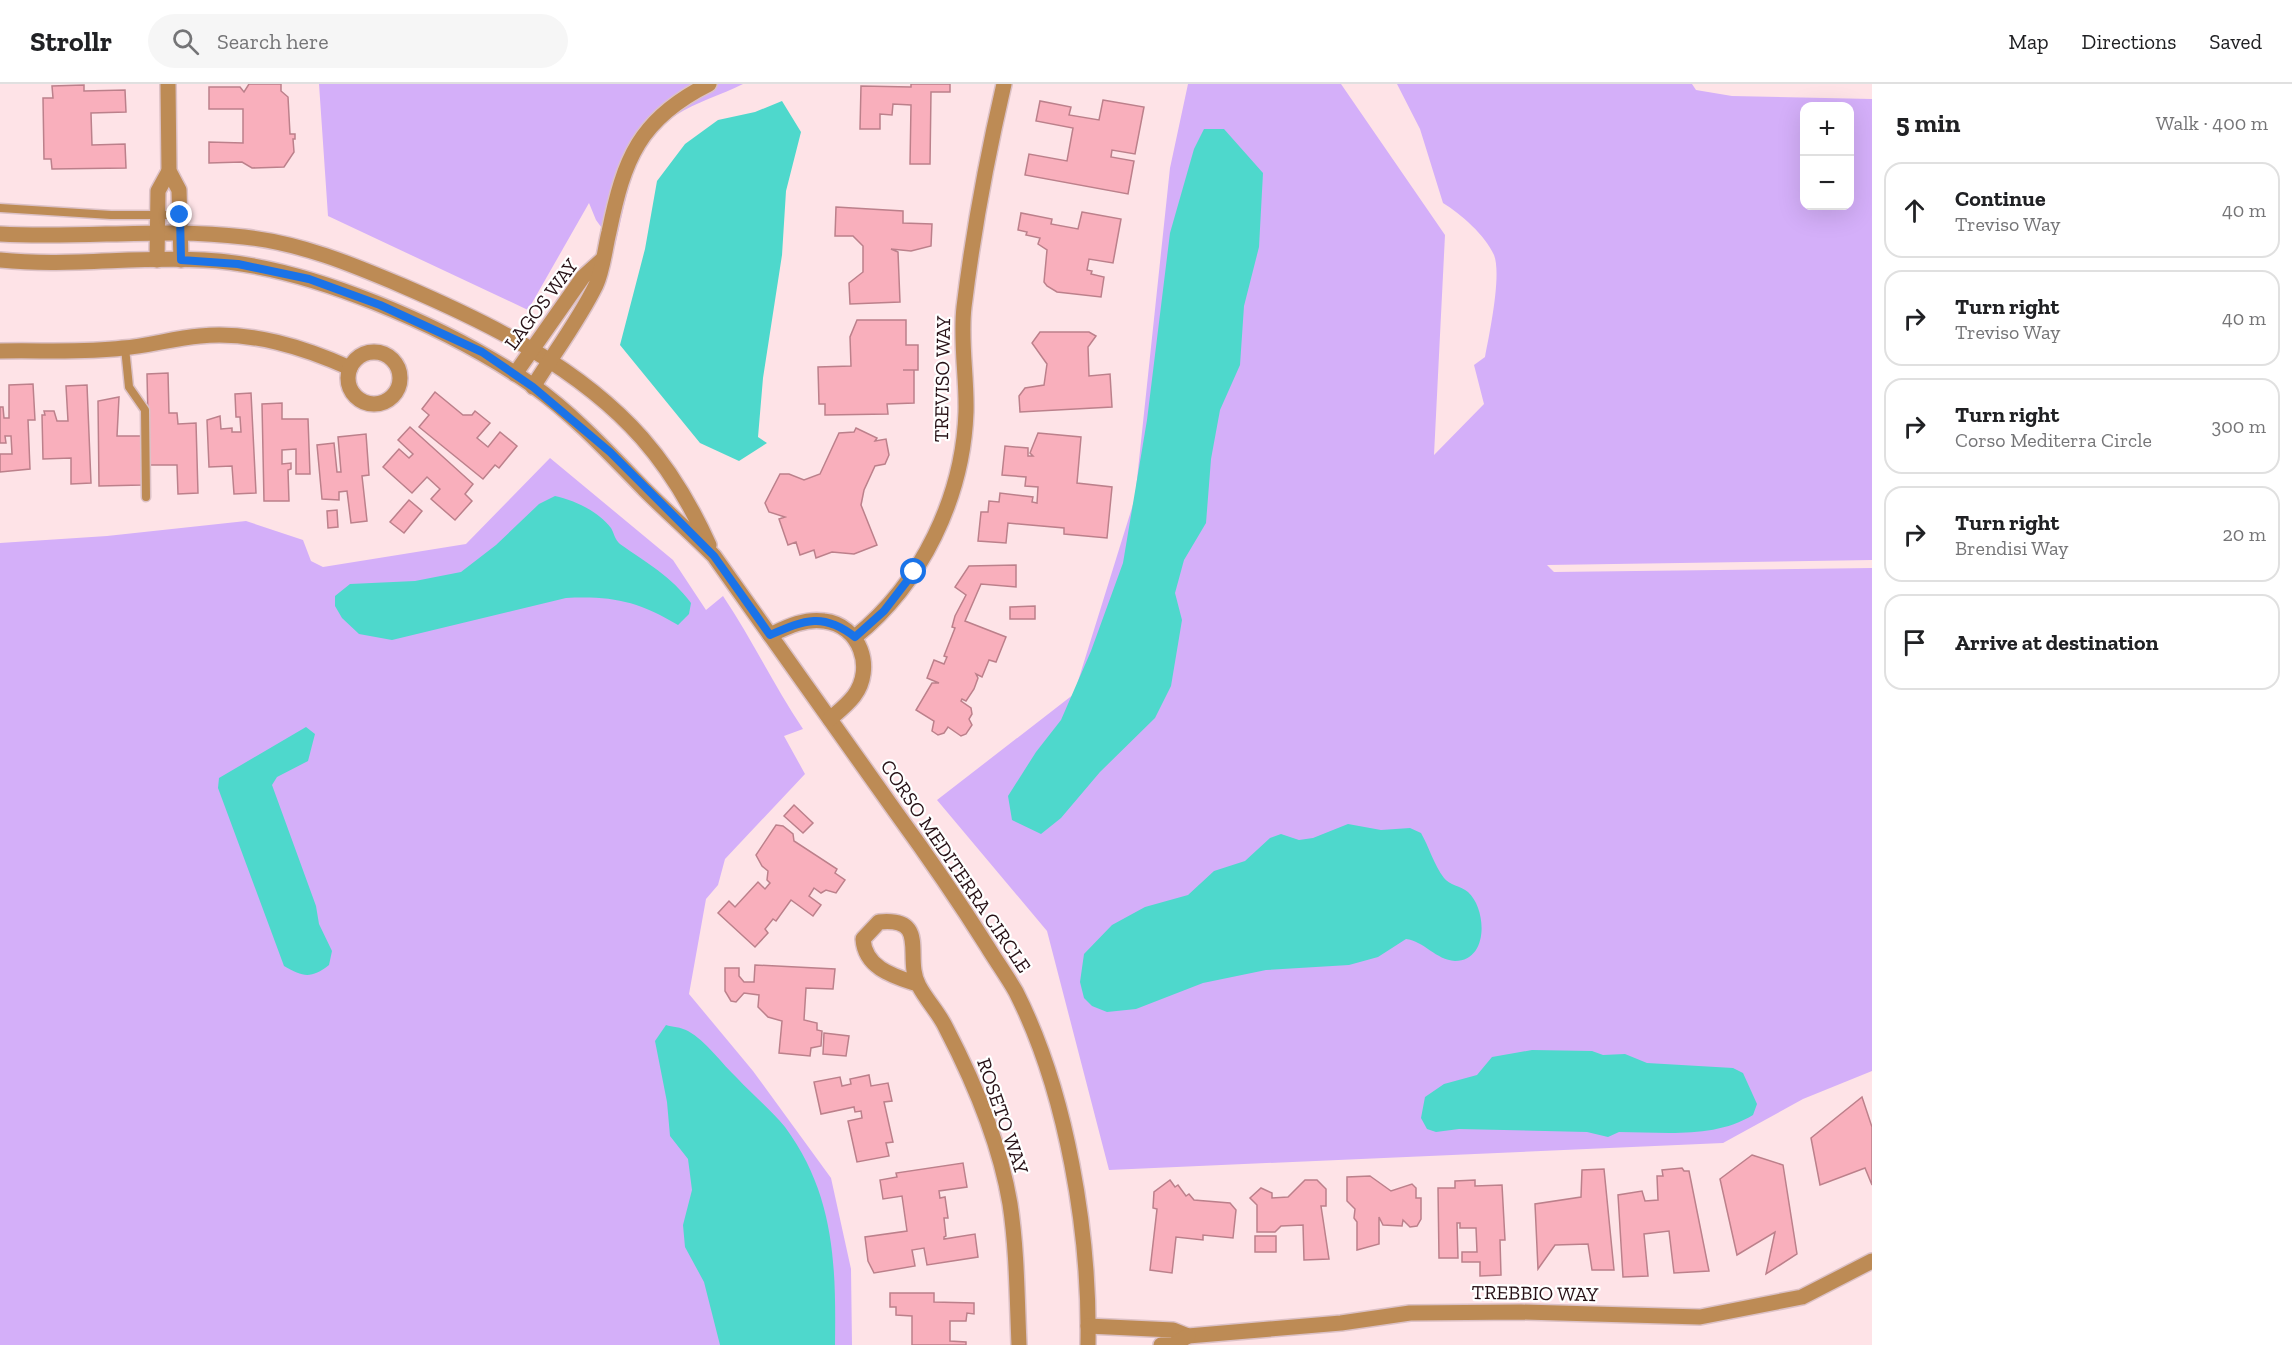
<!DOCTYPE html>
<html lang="en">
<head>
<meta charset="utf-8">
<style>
	body { margin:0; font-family:"Zilla Slab",serif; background:#f6f6f6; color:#202124 }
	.controls { position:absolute; right:18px; top:18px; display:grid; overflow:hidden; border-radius:12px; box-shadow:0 6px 24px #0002 }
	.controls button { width:54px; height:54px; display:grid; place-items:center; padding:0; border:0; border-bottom:2px solid #e0e0e0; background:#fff; color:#202124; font:30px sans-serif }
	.stop { position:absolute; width:18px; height:18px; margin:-14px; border:4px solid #1a73e8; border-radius:50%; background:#fff }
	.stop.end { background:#1a73e8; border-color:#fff; box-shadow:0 2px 6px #0008 }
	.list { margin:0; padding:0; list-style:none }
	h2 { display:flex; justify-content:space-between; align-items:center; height:78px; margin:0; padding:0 24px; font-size:26px }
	h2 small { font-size:20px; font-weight:400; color:#757577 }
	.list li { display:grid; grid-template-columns:39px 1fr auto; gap:18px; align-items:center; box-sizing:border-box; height:96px; margin:0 12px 12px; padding:0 12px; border:2px solid #e0e0e0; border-radius:18px }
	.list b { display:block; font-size:22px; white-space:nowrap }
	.list p { margin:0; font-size:20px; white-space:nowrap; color:#757577 }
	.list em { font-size:20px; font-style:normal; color:#757577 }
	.icon { flex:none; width:33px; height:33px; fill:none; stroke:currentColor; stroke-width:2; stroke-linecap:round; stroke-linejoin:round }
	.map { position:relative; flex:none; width:1872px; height:1261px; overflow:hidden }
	header { display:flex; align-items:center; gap:36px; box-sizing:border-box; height:84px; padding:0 30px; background:#fff; border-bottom:2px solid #e0e0e0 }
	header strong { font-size:28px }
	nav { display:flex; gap:33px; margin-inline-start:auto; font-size:21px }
	.search { width:420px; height:54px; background:#f6f6f6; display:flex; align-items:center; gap:15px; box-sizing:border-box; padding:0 21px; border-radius:33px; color:#757577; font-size:22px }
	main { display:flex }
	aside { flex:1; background:#fff }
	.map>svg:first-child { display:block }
	.green { fill:#d4aff9; fill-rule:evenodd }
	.water { fill:#4ed8cc }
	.building { fill:#f9afbc; stroke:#bc808b; stroke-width:1.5 }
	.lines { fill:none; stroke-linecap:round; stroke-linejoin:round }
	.lane-casing { stroke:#dcc1c6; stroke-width:11 }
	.street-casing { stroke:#dcc1c6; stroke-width:18 }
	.lane { stroke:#bd8b55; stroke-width:8 }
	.street { stroke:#bd8b55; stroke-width:15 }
	.route { stroke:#1a73e8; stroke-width:8 }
	.labels { text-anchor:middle; stroke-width:4.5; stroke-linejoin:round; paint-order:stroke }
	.street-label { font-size:20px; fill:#271116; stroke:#fff }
</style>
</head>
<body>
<header>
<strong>Strollr</strong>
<div class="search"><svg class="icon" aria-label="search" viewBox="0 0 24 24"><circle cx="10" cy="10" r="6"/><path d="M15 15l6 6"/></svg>Search here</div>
<nav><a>Map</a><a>Directions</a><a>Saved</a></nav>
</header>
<main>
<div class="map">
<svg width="1872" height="1261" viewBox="0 0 1872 1261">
	<rect width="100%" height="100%" fill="#fee3e7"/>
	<g class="green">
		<path d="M319 0H743C721 11 696 18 676 31 633 58 626 116 615 162L596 136 589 119 528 226 328 132Z"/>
		<path d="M1188 0H1341L1445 151 1434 371 1484 320 1474 281 1485 273C1489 252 1502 191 1494 171 1485 151 1461 130 1443 119L1420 45 1397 0H1692L1696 6 1732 12 1872 15V476L1547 481 1554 488 1872 484V987L1803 1015 1723 1059 1109 1086 1047 847 937 716 1074 610 1135 414 1170 84ZM1804 22H1850V122H1804Z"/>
		<path d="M550 374 673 476 706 526 723 512C752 555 774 602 803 645L784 652 805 690 725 775 718 801 706 815 689 910 753 987 831 1094 851 1185 852 1261H0V459L107 452 246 437 303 456 311 477 323 483 466 460Z"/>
	</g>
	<g class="water">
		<path d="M782 17 801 48 786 107 782 171 763 294 758 353 767 359 739 377 700 359 620 261 645 165 657 97 685 60 718 36 755 28Z"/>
		<path d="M1204 45H1224L1263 89 1259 163 1244 222 1240 281 1220 326 1211 375 1206 439 1184 476 1175 509 1182 536 1171 602 1155 634 1100 688 1061 734 1041 750 1012 736 1008 712 1036 668 1061 636 1091 567 1123 479 1147 336 1170 149 1194 65Z"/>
		<path d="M555 412C574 416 598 427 611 444 614 449 615 456 620 460 647 479 671 492 691 519L689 530 678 541C637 517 613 512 566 514L392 556 359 550 342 534 335 522V512L350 500 415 497 461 488 496 461 539 420Z"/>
		<path d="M306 643 315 650 308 677 277 693 272 701 316 822 319 840 332 867 329 881C311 895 303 893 284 882L218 704 219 694Z"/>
		<path d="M1348 740 1381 746 1410 744 1421 749C1429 763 1434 781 1444 794 1449 801 1461 802 1468 808 1487 825 1489 877 1455 877 1436 876 1424 857 1406 855L1378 873 1349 881 1266 886 1203 899 1136 925 1107 928 1092 922 1084 914 1080 898 1084 870 1112 841 1145 823 1188 811 1214 787 1245 777 1270 754 1281 750 1299 756 1313 754Z"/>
		<path d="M666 941C672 943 681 943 688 947 706 957 722 980 737 994 752 1010 771 1026 785 1043 835 1111 836 1181 835 1261H720L704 1198 685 1163 683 1141 692 1106 688 1075 670 1052 667 1018 655 957Z"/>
		<path d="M1532 966 1592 967 1603 971 1625 970 1647 979 1733 984 1743 989 1757 1020 1753 1031C1714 1055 1663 1048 1619 1048L1608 1053 1587 1048 1459 1045 1436 1048 1427 1045 1421 1034 1425 1013 1444 1000 1477 991 1492 973Z"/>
	</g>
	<g class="building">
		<path d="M249 0H281V7L288 13 290 50H295V55H293L294 68 284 83 252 84 242 78 209 79V58L243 59V25H209V3H240L244 8Z"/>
		<path d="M911 0H950V8H931L930 80H910L911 21 893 20 892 31 880 30V45H860L861 2 911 3Z"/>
		<path d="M84 1V7L125 6 126 28 91 29 92 61 125 60 126 84 52 85 51 75H44L43 14H53L52 2Z"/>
		<path d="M1103 16 1144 23 1135 70 1112 66 1111 73 1134 77 1128 110 1025 91 1029 70 1067 77 1073 44 1036 37 1040 17 1071 23 1069 31 1099 36Z"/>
		<path d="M836 123 903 127V139L932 140 931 162 911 167 891 165 898 168 900 218 850 220 849 199 863 188V162L853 152H835Z"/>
		<path d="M1082 128 1121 135 1113 179 1089 175 1087 186 1092 187 1091 190 1104 193 1101 213 1057 208 1047 202 1044 198 1047 166 1038 160 1040 154 1026 151 1027 148 1018 146 1021 129 1052 135 1051 140 1078 145Z"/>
		<path d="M857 236H906V261H918V286H903H914V319L887 320 888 330 825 331V320H819L818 283 851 282 850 253Z"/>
		<path d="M1040 248H1089L1096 252 1088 263 1089 292 1110 290 1112 323 1020 328 1019 312 1025 304 1044 301 1047 280 1032 259Z"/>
		<path d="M168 289 169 329H177L178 340 196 339 198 409 178 410 177 381H149L147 290Z"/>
		<path d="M33 300 35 336H28L30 385 0 388V370H12L11 352H5L6 359H0V323H3L4 334H9V301Z"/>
		<path d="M87 301 91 399 71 400V374L43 375 42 331H45L44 327H54L57 337H68L66 302Z"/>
		<path d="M435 308 463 331H472L475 327 490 339 477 354 488 363 500 348 517 362 499 384 495 381 483 395 419 343 429 331 422 325Z"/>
		<path d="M251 309 256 409 234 410 232 382 209 383 207 336 220 332 221 345 232 344V348H241L240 333H236L235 310Z"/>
		<path d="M119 313 117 352H141L142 401 99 402 98 317Z"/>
		<path d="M282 319V335H308L310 390H296V365L282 366V380L291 379V385L288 386 289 417H264L262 320Z"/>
		<path d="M410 343 473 400 465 410 472 417 455 436 431 415 440 405 427 393 412 409 383 383 399 365 409 374 413 370 398 356Z"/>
		<path d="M856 344 877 354 875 357 886 355 889 371 885 380 875 382 864 406 861 421 877 461 854 470 832 468 816 474 814 466 800 471 796 458 788 461 779 435 785 433 769 428 765 419 780 390H789L804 396 820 390 839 349 854 348Z"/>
		<path d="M1038 349 1081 353 1077 399 1112 403 1107 454 1064 450V444L1008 439 1006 459 978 457 981 428H988L989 417 999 418 1000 409 1033 413 1032 418 1037 419 1038 403 1025 402 1026 393 1002 391 1005 362 1028 364V372H1033L1030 369Z"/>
		<path d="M366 350 369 391 362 392 367 437 351 439 347 407 339 408V416L322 415 317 361 334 359 337 388H341L338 353Z"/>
		<path d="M409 416 422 427 404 449 390 438Z"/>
		<path d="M337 426 338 443 328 444 327 427Z"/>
		<path d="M1016 481V503L981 500 965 537 1006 553 996 578 989 576 982 593 976 590 978 594 974 605 966 617 962 615 961 617 971 624 972 630 969 635 972 641 966 650 961 652 948 643 944 649 938 651 932 647 934 637 916 626 932 599H939L927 594 934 576 944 580 947 573 944 572 955 544 952 543 955 532 966 511 955 503 969 482Z"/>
		<path d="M1035 522V535H1010V523Z"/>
		<path d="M794 721 813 739 803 749 784 732Z"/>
		<path d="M776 741 783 742 793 750 794 757 837 785 835 789 845 796 836 809 826 806 821 809 814 804 809 812 821 821 813 832 791 816 776 837 773 835 765 845 768 849 755 863 718 829 729 817 735 823 758 798 765 805 770 799 767 796 768 787 762 782 756 771Z"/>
		<path d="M755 881 835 885 833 905 806 904 804 936 817 939V946L822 947 821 962 811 964 810 972 779 969 782 937 768 933 758 923 759 911 744 909 736 918 731 917 725 907V884H739V892L744 898H754Z"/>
		<path d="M824 949 849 952 846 972 823 970Z"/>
		<path d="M869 991 871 1002 888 999 892 1017 884 1018 893 1058 886 1059 889 1072 857 1078 848 1037 862 1034 861 1027 855 1028 854 1023 821 1030 814 998 840 993 842 1002 851 1000 850 995Z"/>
		<path d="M1862 1013 1872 1043V1101L1865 1084 1820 1101 1811 1054Z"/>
		<path d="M1752 1071 1783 1081 1797 1170 1766 1190 1775 1148 1737 1171 1720 1095Z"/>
		<path d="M963 1079 967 1103 939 1107 940 1114 945 1113 948 1134H944L946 1152 944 1153V1155L975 1150 978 1173 927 1181 924 1164 912 1166 915 1182 874 1189 868 1177 865 1153 907 1147 902 1112 883 1115 880 1096 897 1093 896 1089Z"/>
		<path d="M1682 1084 1684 1087H1689L1709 1187 1674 1189 1669 1147 1644 1150 1648 1192 1623 1193 1618 1111 1642 1107 1645 1117 1658 1116 1657 1092H1663L1662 1086Z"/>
		<path d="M1604 1085 1614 1186H1592L1588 1160 1555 1161 1538 1185 1535 1120 1581 1113 1582 1086Z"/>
		<path d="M1370 1092 1391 1107 1412 1100 1416 1104V1114H1421V1135L1417 1142 1410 1143 1403 1136 1402 1142 1383 1141 1379 1133V1160L1357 1166V1138L1354 1134 1355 1125 1347 1117V1093Z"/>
		<path d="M1170 1096 1175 1103 1178 1101 1186 1112 1189 1110 1194 1116 1230 1119 1236 1126 1233 1154 1203 1151V1156L1176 1153 1172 1189 1150 1186 1157 1125 1153 1124 1154 1108Z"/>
		<path d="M1305 1096H1317L1326 1105V1122H1321L1329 1175 1304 1176 1303 1141 1281 1142 1275 1148H1257V1121L1250 1114 1261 1104 1272 1109V1114L1288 1113Z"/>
		<path d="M1475 1096V1102L1502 1101 1505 1156H1500L1501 1191 1480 1192V1178H1462V1168H1477L1476 1144H1460V1139H1457L1458 1174H1439L1438 1104H1455V1097Z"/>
		<rect x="1255" y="1152" width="21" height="16"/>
		<path d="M890 1209H934V1218L974 1219V1230L967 1229 966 1237H950V1257L966 1258V1261H912V1232L896 1231V1223H890Z"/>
	</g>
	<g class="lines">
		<defs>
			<g id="lane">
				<path d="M0 124 111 131H180"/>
				<path d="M125 264 129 303 145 326 146 413"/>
			</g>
			<g id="street">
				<path d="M168 0 169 87 179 106 181 176"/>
				<path d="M0 150C81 155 163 143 244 153 301 159 351 180 403 202 489 239 579 283 642 354 671 387 691 421 709 461"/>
				<path d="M0 176C68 183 136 172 204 176 307 181 448 243 532 301 574 331 609 369 645 406 667 428 691 449 714 472 774 557 835 642 895 727 927 771 958 816 987 862 996 877 1007 892 1016 908 1067 1009 1090 1149 1088 1261"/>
				<path d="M157 176 158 107 169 87"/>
				<path d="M0 267C41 266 82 269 123 264 149 262 174 254 200 252 252 247 303 263 350 284"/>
				<circle cx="374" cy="294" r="26"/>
				<path d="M515 290 583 193 603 175"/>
				<path d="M533 303C554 269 579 236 596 201 603 186 605 164 609 148 624 75 639 35 709 0"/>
				<path d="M770 551C787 543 805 534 824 537 860 541 875 584 854 612 847 621 838 628 830 635"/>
				<path d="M855 553C922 499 963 413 966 328 967 293 960 258 964 223 973 149 987 73 1004 0"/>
				<path d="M917 900C893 892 865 884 863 855L879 838C931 833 903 874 919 902 927 917 939 929 946 944 974 998 1000 1060 1010 1120 1017 1166 1017 1214 1019 1261"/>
				<path d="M1088 1242 1173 1246 1188 1252 1341 1239 1410 1229 1521 1228 1700 1233 1802 1213 1872 1177"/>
				<path d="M1161 1261H1173L1188 1252"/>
			</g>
		</defs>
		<use href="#lane" class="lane-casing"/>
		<use href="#street" class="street-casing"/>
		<use href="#lane" class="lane"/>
		<use href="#street" class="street"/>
	</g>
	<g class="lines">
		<path class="route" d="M180 131 181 176 238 180 309 195 380 221 482 268 533 303 610 368 714 472 770 551C805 536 823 528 855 553L884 527 914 488"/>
	</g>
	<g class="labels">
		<g class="street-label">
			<text transform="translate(541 220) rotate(-53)" y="7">LAGOS WAY</text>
			<text transform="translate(942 295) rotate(-89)" y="7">TREVISO WAY</text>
			<text transform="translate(956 782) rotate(56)" y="7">CORSO MEDITERRA CIRCLE</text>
			<text transform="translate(1003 1032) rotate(71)" y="7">ROSETO WAY</text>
			<text transform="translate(1535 1209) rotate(1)" y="7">TREBBIO WAY</text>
		</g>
	</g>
</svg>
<div class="controls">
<button>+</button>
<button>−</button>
</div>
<div class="stop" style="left:914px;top:488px"></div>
<div class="stop end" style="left:180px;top:131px"></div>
</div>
<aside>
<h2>5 min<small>Walk · 400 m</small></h2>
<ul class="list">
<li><svg class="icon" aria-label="ahead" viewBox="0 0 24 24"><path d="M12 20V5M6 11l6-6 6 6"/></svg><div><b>Continue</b><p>Treviso Way</p></div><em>40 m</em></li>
<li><svg class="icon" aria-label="right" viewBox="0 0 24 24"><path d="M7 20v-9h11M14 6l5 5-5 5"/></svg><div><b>Turn right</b><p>Treviso Way</p></div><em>40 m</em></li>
<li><svg class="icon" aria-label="right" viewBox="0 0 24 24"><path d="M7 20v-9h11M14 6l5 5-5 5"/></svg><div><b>Turn right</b><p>Corso Mediterra Circle</p></div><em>300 m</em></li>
<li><svg class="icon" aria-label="right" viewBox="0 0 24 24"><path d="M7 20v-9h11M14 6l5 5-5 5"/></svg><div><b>Turn right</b><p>Brendisi Way</p></div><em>20 m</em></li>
<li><svg class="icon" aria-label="arrive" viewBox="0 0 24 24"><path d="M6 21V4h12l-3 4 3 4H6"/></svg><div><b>Arrive at destination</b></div></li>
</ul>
</aside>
</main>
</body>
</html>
